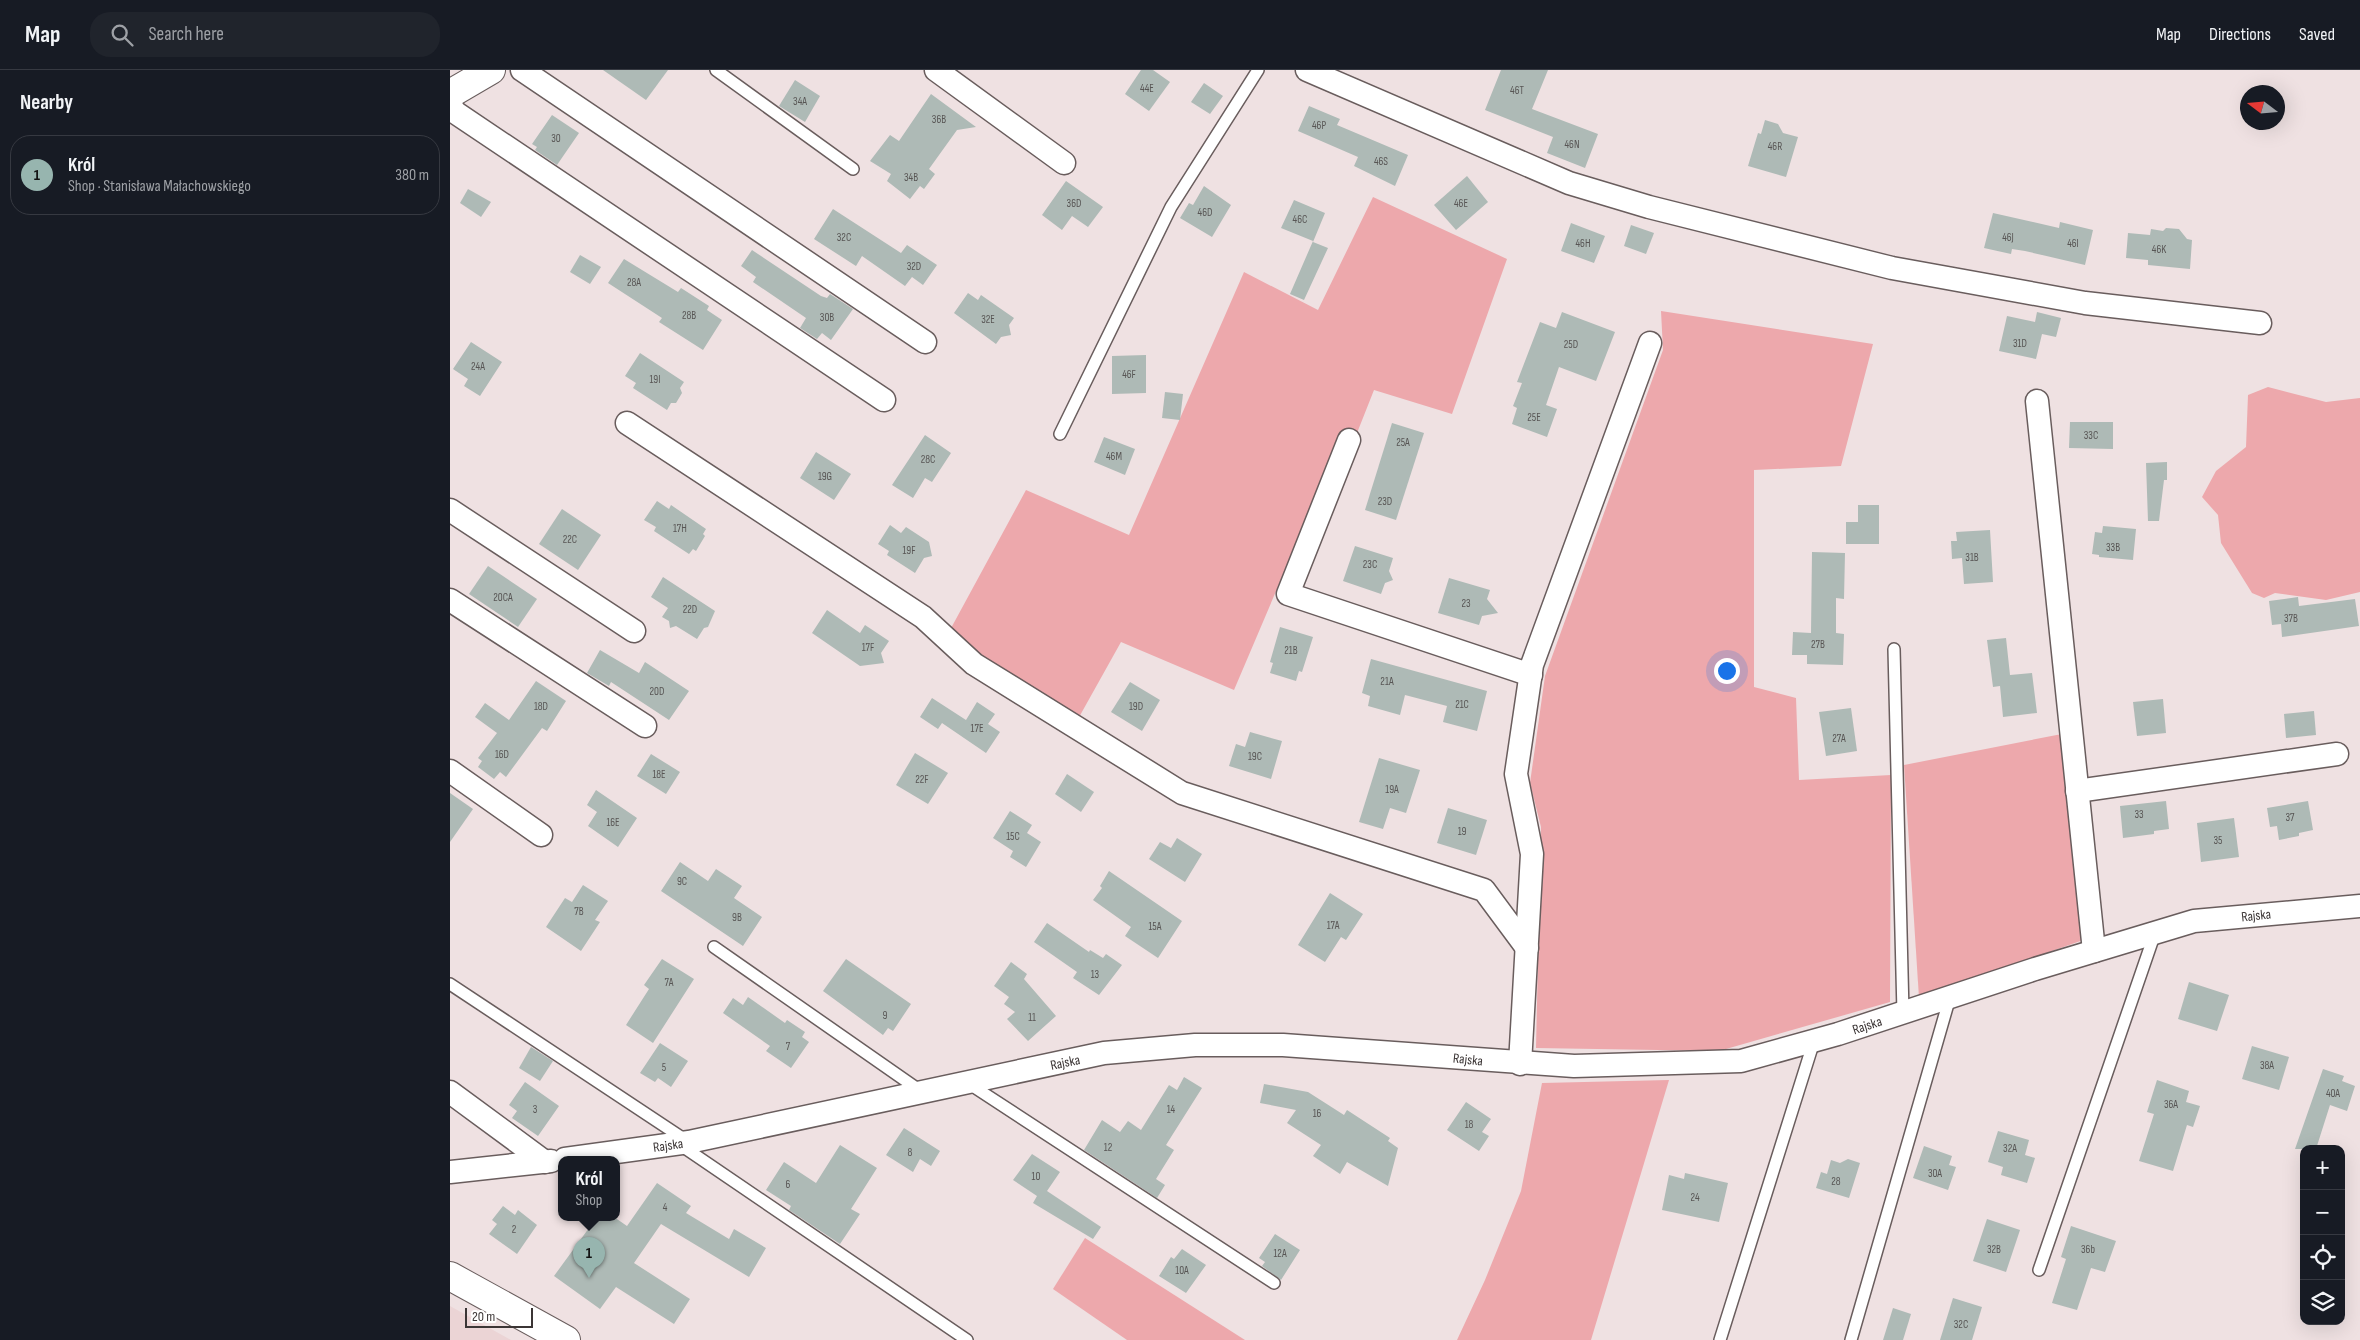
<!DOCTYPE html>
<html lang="en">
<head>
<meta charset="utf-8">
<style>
	body { margin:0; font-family:"Sofia Sans Condensed",sans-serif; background:#20242c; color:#f1f3f6 }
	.controls { position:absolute; right:15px; bottom:15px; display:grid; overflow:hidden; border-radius:10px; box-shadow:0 5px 20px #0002 }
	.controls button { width:45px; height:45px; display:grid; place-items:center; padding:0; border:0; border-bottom:1px solid #363941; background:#171b24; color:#f1f3f6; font:25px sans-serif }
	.compass { position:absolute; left:1790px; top:15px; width:45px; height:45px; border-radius:50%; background:#171b24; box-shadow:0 5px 20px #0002; rotate:286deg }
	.scale { position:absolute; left:15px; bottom:12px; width:68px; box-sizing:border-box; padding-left:5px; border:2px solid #3b3535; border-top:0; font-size:14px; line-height:18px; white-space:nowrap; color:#3b3535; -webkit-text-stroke:4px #fff; paint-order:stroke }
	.you { position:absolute; left:1276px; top:600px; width:18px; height:18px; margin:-12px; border:4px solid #fff; border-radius:50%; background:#1a73e8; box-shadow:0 0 0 8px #1a73e833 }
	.badge { display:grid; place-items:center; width:32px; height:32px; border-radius:50%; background:#97b5af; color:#111; font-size:16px; font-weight:700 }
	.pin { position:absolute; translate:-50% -41px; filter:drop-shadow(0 1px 2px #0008) }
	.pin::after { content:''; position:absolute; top:26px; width:18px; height:15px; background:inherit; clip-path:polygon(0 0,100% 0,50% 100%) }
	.popup { position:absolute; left:108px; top:1086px; width:62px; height:65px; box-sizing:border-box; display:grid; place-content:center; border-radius:10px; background:#171b24; filter:drop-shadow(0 1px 4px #0005); font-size:16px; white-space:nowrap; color:#9ea1a6 }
	.popup b { font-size:19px; color:#f1f3f6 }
	.popup::after { content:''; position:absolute; left:50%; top:100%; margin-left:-10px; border:10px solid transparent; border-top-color:#171b24 }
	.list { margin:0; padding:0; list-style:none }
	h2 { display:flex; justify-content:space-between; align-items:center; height:65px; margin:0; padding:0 20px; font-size:21px }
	h2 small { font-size:16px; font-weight:400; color:#9ea1a6 }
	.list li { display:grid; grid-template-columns:32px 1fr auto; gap:15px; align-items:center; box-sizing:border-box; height:80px; margin:0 10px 10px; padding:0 10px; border:1px solid #363941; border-radius:20px }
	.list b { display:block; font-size:19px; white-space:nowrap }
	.list p { margin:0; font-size:16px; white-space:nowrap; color:#9ea1a6 }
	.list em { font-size:16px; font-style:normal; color:#9ea1a6 }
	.icon { flex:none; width:28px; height:28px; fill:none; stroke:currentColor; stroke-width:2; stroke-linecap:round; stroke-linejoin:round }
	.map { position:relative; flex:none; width:1910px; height:1270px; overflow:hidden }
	header { display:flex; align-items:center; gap:30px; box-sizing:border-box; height:70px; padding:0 25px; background:#171b24; border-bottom:1px solid #363941 }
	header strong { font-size:24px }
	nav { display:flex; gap:28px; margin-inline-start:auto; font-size:18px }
	.search { width:350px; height:45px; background:#20242c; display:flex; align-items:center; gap:12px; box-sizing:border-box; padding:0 18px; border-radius:20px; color:#9ea1a6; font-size:19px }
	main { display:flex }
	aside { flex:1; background:#171b24 }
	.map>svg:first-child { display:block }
	.built { fill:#ebd4d5 }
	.green { fill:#eda8ac }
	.building { fill:#aebab6 }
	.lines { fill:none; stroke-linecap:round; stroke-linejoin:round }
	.service-casing { stroke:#695d5d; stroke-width:14 }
	.minor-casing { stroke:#695d5d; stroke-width:25 }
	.tertiary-casing { stroke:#695d5d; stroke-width:30 }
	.service { stroke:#fff; stroke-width:11 }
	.minor { stroke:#fff; stroke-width:22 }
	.tertiary { stroke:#fff; stroke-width:28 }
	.labels { text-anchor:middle; stroke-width:4; stroke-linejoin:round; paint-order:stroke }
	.number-label { font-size:11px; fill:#585655 }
	.street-label { font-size:14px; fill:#3b3535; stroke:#fff }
</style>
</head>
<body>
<header>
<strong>Map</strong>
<div class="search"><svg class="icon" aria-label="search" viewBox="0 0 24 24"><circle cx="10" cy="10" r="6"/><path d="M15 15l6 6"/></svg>Search here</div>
<nav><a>Map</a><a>Directions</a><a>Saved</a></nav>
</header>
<main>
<aside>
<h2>Nearby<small></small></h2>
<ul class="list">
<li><span class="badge">1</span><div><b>Król</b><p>Shop · Stanisława Małachowskiego</p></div><em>380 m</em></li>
</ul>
</aside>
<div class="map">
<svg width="1910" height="1270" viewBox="0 0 1910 1270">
	<rect width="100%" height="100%" fill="#efe1e2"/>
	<path class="built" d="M0 1236 61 1270H0Z"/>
	<g class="green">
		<path d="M923 127 1057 189 1002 344 924 320 907 363 895 359 784 620 671 572 628 649 520 581 500 560 576 420 679 465 794 202 868 240Z"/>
		<path d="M1211 241 1423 274 1391 396 1304 400V617L1346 628 1349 710 1441 705 1440 932 1269 981 1086 978 1091 757 1080 713 1095 606 1213 280Z"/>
		<path d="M1818 317 1876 332 1910 328V522L1876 530 1825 523 1814 528 1802 523 1771 473 1768 445 1752 427 1766 401 1796 377 1798 325Z"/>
		<path d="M1617 663 1639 868 1469 928 1454 695Z"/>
		<path d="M1219 1010 1141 1270H1007L1035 1210 1071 1121 1092 1013Z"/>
		<path d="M635 1168 795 1270H677L603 1219Z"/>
	</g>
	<g class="building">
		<path d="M153 0H218L196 30Z"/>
		<path d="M691 0H703L720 12 699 41 675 24Z"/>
		<path d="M1051 0H1098L1082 39 1148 64 1135 98 1097 83 1103 67 1035 40Z"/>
		<path d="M345 10 370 26 355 52 329 36Z"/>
		<path d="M754 13 773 26 760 44 741 32Z"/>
		<path d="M481 24 526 57 507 60 479 99 485 104 474 119 470 116 460 129 437 111 441 104 420 91 440 65 449 71Z"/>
		<path d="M859 36 890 49 887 55 958 85 945 116 904 96 908 87 848 61Z"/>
		<path d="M102 45 129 63 107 95 85 80 87 77 82 74Z"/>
		<path d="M1315 50 1328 54 1333 63 1348 67 1336 107 1298 96 1308 63 1311 64Z"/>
		<path d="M1017 106 1038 132 1006 160 984 135Z"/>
		<path d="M616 111 653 137 638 157 622 146 612 160 592 145Z"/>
		<path d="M754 116 781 135 762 167 730 148 739 133 743 135Z"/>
		<path d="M18 119 41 132 31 147 10 133Z"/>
		<path d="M844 130 875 143 863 172 878 178 854 230 840 224 863 171 831 158Z"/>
		<path d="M383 139 451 183 457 175 487 195 473 215 462 207 455 216 412 186 406 196 364 169Z"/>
		<path d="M1543 143 1609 158 1610 152 1643 160 1635 195 1575 181 1562 179 1561 184 1534 178Z"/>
		<path d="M1121 153 1155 166 1144 193 1111 181Z"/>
		<path d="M1181 155 1204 163 1196 184 1174 176Z"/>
		<path d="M1716 158 1729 159 1737 169 1742 170 1740 199 1698 195V190L1676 188 1678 163 1700 165 1701 159 1713 161Z"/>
		<path d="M302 180 371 226 377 228 380 224 403 239 381 270 372 263 367 269 350 258 356 248 303 212 306 207 291 196Z"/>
		<path d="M130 185 151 197 140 214 120 202Z"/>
		<path d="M174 189 228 222 231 218 259 236 257 240 272 250 253 280 209 252 212 248 158 213Z"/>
		<path d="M518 223 528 230 531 225 564 248 559 255 561 265 551 267 546 274 504 243Z"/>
		<path d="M1112 242 1165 262 1146 311 1109 297 1096 335 1107 339 1097 367 1062 354 1067 338 1063 336 1072 313 1067 312 1090 252 1106 258Z"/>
		<path d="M1587 242 1611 248 1606 267 1592 264 1586 289 1549 281 1557 246 1585 252Z"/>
		<path d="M21 272 52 292 30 326 14 316 18 309 3 299Z"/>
		<path d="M190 283 234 312 230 318 232 323 226 333H221L217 340 183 318 186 313 175 306Z"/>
		<path d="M696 285V323L662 324V286Z"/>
		<path d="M715 322 733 324 730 350 712 348Z"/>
		<path d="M1620 352H1663V379L1619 378Z"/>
		<path d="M942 353 974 363 946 450 915 440Z"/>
		<path d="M475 365 501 383 482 412 475 408 463 428 442 415Z"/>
		<path d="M654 367 685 379 675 405 644 392Z"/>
		<path d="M366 382 401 404 384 430 350 408Z"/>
		<path d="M1717 392V410H1714L1709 451H1698L1696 393Z"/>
		<path d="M207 431 219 439 221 435 256 459 253 464 255 466 246 481 243 479 239 484 204 461 206 457 194 450Z"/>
		<path d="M1408 435H1429V474H1396V452H1408Z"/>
		<path d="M112 439 151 465 128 500 89 474Z"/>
		<path d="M440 455 451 463 456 457 479 472 482 486 474 488 465 503 437 485 439 481 428 474Z"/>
		<path d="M1653 456 1686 459 1683 490 1649 487V485L1642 484 1645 462 1652 463Z"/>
		<path d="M1540 460 1543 512 1514 514 1512 488 1502 489 1501 471H1507L1506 462Z"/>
		<path d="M905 476 943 488 939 501 943 510 935 513 931 524 893 511Z"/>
		<path d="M1362 482 1395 483 1394 529 1386 528V563L1394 564 1393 595 1357 594V585H1342L1343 562 1361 563Z"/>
		<path d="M38 496 87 529 68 557 19 524Z"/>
		<path d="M213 507 265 541 258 557 254 558 247 569 226 556 220 558 219 551 212 547 218 538 201 527Z"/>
		<path d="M999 508 1040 520 1037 529 1048 543 1032 546 1029 555 988 543Z"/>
		<path d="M1848 527 1849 536 1905 529 1909 556 1832 567 1831 554 1822 555 1819 531Z"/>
		<path d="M377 540 410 563 415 555 439 571 431 583 434 593 410 596 362 563Z"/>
		<path d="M830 557 863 567 852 602 849 601 846 611 820 603 823 593 820 592Z"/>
		<path d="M1556 568 1560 605 1582 603 1587 643 1553 647 1550 616 1543 617 1537 570Z"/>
		<path d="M150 580 189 603 195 592 239 621 219 650 161 612 159 616 137 603Z"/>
		<path d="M921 589 1037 621 1027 661 993 652 997 636 955 625 950 645 918 636 920 626 912 623Z"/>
		<path d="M86 611 116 631 97 661 92 658 56 707 50 702 44 709 28 697 32 691 28 688 47 663 25 647 35 633 59 650Z"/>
		<path d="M680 612 710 630 692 661 661 642Z"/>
		<path d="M482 628 516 650 527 632 545 644 538 654 550 662 536 683 492 653 488 659 470 647Z"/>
		<path d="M1713 629 1716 663 1687 666 1683 632Z"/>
		<path d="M1401 638 1407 681 1376 686 1369 642Z"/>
		<path d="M1864 641 1866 665 1836 668 1834 644Z"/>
		<path d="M800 662 832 671 821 709 779 696 786 674 795 677Z"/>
		<path d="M465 683 498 703 478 734 446 715Z"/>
		<path d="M201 684 230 702 216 724 187 706Z"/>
		<path d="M929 688 970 700 956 743 940 738 933 759 909 752Z"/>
		<path d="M617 704 644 722 631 742 605 724Z"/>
		<path d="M146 720 187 748 168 777 138 756 147 742 137 735Z"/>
		<path d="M0 723 23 739 0 772Z"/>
		<path d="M1716 731 1719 759 1704 761V764L1673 768 1670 736Z"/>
		<path d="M1858 731 1863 760 1849 763V766L1829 770 1827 756 1820 757 1817 738Z"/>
		<path d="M998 738 1037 750 1026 785 987 773Z"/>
		<path d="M560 741 582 755 577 763 591 772 576 797 560 787 563 781 543 768Z"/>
		<path d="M1784 748 1789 787 1751 792 1747 753Z"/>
		<path d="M727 768 752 784 735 812 699 789 710 772 721 778Z"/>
		<path d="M230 792 258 811 266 799 292 816 284 828 312 847 293 876 211 821Z"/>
		<path d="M659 801 732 851 708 888 675 866 681 857 643 830 652 818 650 816Z"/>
		<path d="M133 815 158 831 145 850 150 852 131 881 96 857 115 828 122 832Z"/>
		<path d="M880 823 913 844 896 870 891 867 875 892 848 875Z"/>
		<path d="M597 853 639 882 640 880 653 888 656 884 672 895 649 925 623 908 627 902 584 872Z"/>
		<path d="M212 889 244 909 203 973 176 955 199 919 194 915Z"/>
		<path d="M396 889 461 934 443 961 438 958 433 965 373 921Z"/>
		<path d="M561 892 577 904 574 909 606 946 578 971 557 949 565 942 554 934 559 927 544 916Z"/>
		<path d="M1739 912 1779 925 1767 961 1728 949Z"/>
		<path d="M298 927 335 953 337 950 355 962 352 967 359 972 341 998 316 981 320 976 273 943 283 928 293 935Z"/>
		<path d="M210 973 238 991 221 1017 208 1008 205 1012 190 1003Z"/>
		<path d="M1802 976 1839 987 1829 1020 1792 1009Z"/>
		<path d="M81 977 103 991 90 1011 69 998Z"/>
		<path d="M1873 999 1894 1006 1892 1011 1905 1016 1897 1041 1880 1035 1866 1079H1845Z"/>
		<path d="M734 1007 752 1018 716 1075 724 1080 706 1109 715 1115 707 1128 634 1080 652 1050 670 1062 678 1051 691 1060 719 1015 727 1020Z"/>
		<path d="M1707 1010 1739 1021 1736 1032 1750 1036 1743 1057 1737 1055 1723 1101 1689 1091 1704 1044 1697 1042Z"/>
		<path d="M75 1012 109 1036 88 1066 62 1048 67 1041 59 1035Z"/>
		<path d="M814 1014 858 1022 894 1045 897 1040 940 1068 938 1071 948 1078 938 1116 897 1092 890 1104 863 1086 871 1075 837 1053 846 1040 810 1033Z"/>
		<path d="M1016 1032 1041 1049 1032 1062 1039 1066 1029 1081 997 1060Z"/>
		<path d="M454 1058 490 1081 481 1096 470 1089 463 1102 436 1085Z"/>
		<path d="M1548 1061 1579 1070 1575 1085 1585 1088 1577 1113 1551 1105 1553 1097 1538 1092Z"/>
		<path d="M390 1075 427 1098 401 1139 410 1144 390 1174 339 1140 341 1136 316 1120 334 1092 366 1113Z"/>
		<path d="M1474 1076 1502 1086 1499 1095 1506 1097 1498 1120 1463 1108Z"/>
		<path d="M582 1084 610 1102 597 1121 651 1157 643 1169 583 1133 587 1126 563 1110Z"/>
		<path d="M1398 1089 1410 1093 1399 1128 1366 1118 1371 1102 1377 1104 1381 1090 1390 1093Z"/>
		<path d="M1235 1103 1278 1113 1269 1152 1212 1140 1219 1105 1234 1109Z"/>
		<path d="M207 1113 241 1136 236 1143 279 1169 284 1159 316 1178 299 1207 211 1154 184 1193 240 1229 224 1254 166 1217 150 1239 104 1206 147 1147H164L177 1156Z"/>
		<path d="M53 1136 65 1145 68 1140 87 1155 67 1184 39 1164 47 1154 42 1150Z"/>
		<path d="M1537 1149 1570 1160 1556 1202 1523 1191Z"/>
		<path d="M1621 1156 1666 1171 1655 1202 1641 1198 1627 1240 1602 1233 1616 1189 1611 1187Z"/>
		<path d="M825 1164 850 1180 831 1210 812 1196 815 1192 809 1188Z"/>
		<path d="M732 1179 756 1195 736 1223 709 1206 721 1187 724 1189Z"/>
		<path d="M1503 1228 1532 1237 1522 1270H1490Z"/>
		<path d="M1443 1238 1461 1244 1453 1270H1433Z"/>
	</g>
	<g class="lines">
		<defs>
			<g id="service">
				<path d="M266 0 403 99"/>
				<path d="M610 364 721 137 808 0"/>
				<path d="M1444 579 1453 943"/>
				<path d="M264 877 472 1022"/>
				<path d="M0 914 237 1071"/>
				<path d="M518 1013 824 1213"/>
				<path d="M229 1074 517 1270"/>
				<path d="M1589 1200 1705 863"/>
				<path d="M1270 1270 1364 971"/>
				<path d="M1401 1270 1500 927"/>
			</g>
			<g id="minor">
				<path d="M72 0 475 272"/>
				<path d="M486 0 614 93"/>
				<path d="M857 0 1119 113 1199 137 1442 198 1635 233 1810 253"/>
				<path d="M0 35 6 43 434 330"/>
				<path d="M1587 331 1644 881"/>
				<path d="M177 353 473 547 524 594 732 723 1034 820 1077 878"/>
				<path d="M899 370 838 524 1081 605"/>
				<path d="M0 440 184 561"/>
				<path d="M0 530 195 656"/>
				<path d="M0 701 91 765"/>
				<path d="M1627 721 1887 684"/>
				<path d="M1070 994 1082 784 1066 704 1082 595 1200 273"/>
				<path d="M0 1022 95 1092"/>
				<path d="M115 1089 239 1072 654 983 745 975H833L1124 996 1291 991 1388 964 1585 899 1744 851 1910 836"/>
				<path d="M0 1102 101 1091"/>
			</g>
			<g id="tertiary">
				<path d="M0 24 41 0"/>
				<path d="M0 1206 116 1270"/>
			</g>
		</defs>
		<use href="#service" class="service-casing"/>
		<use href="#minor" class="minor-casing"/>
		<use href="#tertiary" class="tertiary-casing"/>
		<use href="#service" class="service"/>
		<use href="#minor" class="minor"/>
		<use href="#tertiary" class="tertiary"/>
	</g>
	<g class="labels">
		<g class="number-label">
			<text x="697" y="22">44E</text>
			<text x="1067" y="24">46T</text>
			<text x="350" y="35">34A</text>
			<text x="489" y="53">36B</text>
			<text x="869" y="59">46P</text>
			<text x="106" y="72">30</text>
			<text x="1122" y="78">46N</text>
			<text x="1325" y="80">46R</text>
			<text x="931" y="95">46S</text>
			<text x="461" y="111">34B</text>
			<text x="624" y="137">36D</text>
			<text x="1011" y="137">46E</text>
			<text x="755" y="146">46D</text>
			<text x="850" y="153">46C</text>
			<text x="394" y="171">32C</text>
			<text x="1558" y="171">46J</text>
			<text x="1133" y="177">46H</text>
			<text x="1623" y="177">46I</text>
			<text x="1709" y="183">46K</text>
			<text x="464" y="200">32D</text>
			<text x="184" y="216">28A</text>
			<text x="239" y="249">28B</text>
			<text x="377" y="251">30B</text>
			<text x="538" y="253">32E</text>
			<text x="1570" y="277">31D</text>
			<text x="1121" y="278">25D</text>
			<text x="28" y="300">24A</text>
			<text x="679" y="308">46F</text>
			<text x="205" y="313">19I</text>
			<text x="1084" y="351">25E</text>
			<text x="1641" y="369">33C</text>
			<text x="953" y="376">25A</text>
			<text x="664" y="390">46M</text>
			<text x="478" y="393">28C</text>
			<text x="375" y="410">19G</text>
			<text x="935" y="435">23D</text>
			<text x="230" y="462">17H</text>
			<text x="120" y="473">22C</text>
			<text x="1663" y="481">33B</text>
			<text x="459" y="484">19F</text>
			<text x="1522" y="491">31B</text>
			<text x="920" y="498">23C</text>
			<text x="53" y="531">20CA</text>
			<text x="1016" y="537">23</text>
			<text x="240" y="543">22D</text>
			<text x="1841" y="552">37B</text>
			<text x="1368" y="578">27B</text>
			<text x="418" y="581">17F</text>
			<text x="841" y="584">21B</text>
			<text x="937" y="615">21A</text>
			<text x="207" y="625">20D</text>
			<text x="1012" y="638">21C</text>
			<text x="91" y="640">18D</text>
			<text x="686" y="640">19D</text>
			<text x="527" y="662">17E</text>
			<text x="1389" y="672">27A</text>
			<text x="52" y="688">16D</text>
			<text x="805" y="690">19C</text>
			<text x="209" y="708">18E</text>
			<text x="472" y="713">22F</text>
			<text x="942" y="723">19A</text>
			<text x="1689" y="748">33</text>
			<text x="1840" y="751">37</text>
			<text x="163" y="756">16E</text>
			<text x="1012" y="765">19</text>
			<text x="563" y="770">15C</text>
			<text x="1768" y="774">35</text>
			<text x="232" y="815">9C</text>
			<text x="129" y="845">7B</text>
			<text x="287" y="851">9B</text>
			<text x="883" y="859">17A</text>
			<text x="705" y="860">15A</text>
			<text x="645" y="908">13</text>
			<text x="219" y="916">7A</text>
			<text x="435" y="949">9</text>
			<text x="582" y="951">11</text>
			<text x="338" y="980">7</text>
			<text x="1817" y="999">38A</text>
			<text x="214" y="1001">5</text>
			<text x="1883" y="1027">40A</text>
			<text x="1721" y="1038">36A</text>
			<text x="85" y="1043">3</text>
			<text x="721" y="1043">14</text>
			<text x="867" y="1047">16</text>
			<text x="1019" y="1058">18</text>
			<text x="658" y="1081">12</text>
			<text x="1560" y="1082">32A</text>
			<text x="460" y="1086">8</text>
			<text x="1485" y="1107">30A</text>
			<text x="586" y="1110">10</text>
			<text x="1386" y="1115">28</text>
			<text x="338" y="1118">6</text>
			<text x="1245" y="1131">24</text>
			<text x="215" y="1141">4</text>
			<text x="64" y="1163">2</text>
			<text x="1544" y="1183">32B</text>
			<text x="1638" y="1183">36b</text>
			<text x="830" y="1187">12A</text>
			<text x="732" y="1204">10A</text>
			<text x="1511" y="1258">32C</text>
		</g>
		<g class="street-label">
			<text transform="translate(1806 845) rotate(-6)" y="5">Rajska</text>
			<text transform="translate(1417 955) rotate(-18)" y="5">Rajska</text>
			<text transform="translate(1018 989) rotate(6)" y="5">Rajska</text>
			<text transform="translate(615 992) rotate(-12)" y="5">Rajska</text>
			<text transform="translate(218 1075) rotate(-8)" y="5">Rajska</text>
		</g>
	</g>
</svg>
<div class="controls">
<button>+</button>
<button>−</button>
<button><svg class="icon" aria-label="locate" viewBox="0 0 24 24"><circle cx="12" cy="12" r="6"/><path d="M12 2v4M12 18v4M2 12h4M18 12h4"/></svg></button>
<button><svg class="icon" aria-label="layers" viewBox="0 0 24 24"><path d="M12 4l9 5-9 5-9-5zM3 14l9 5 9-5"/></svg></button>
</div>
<svg class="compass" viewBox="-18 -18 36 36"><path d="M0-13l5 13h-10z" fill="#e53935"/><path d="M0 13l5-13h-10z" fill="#9ea1a6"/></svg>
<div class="scale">20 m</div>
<div class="you"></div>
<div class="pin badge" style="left:139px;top:1208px">1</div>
<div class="popup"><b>Król</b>Shop</div>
</div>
</main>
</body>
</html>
